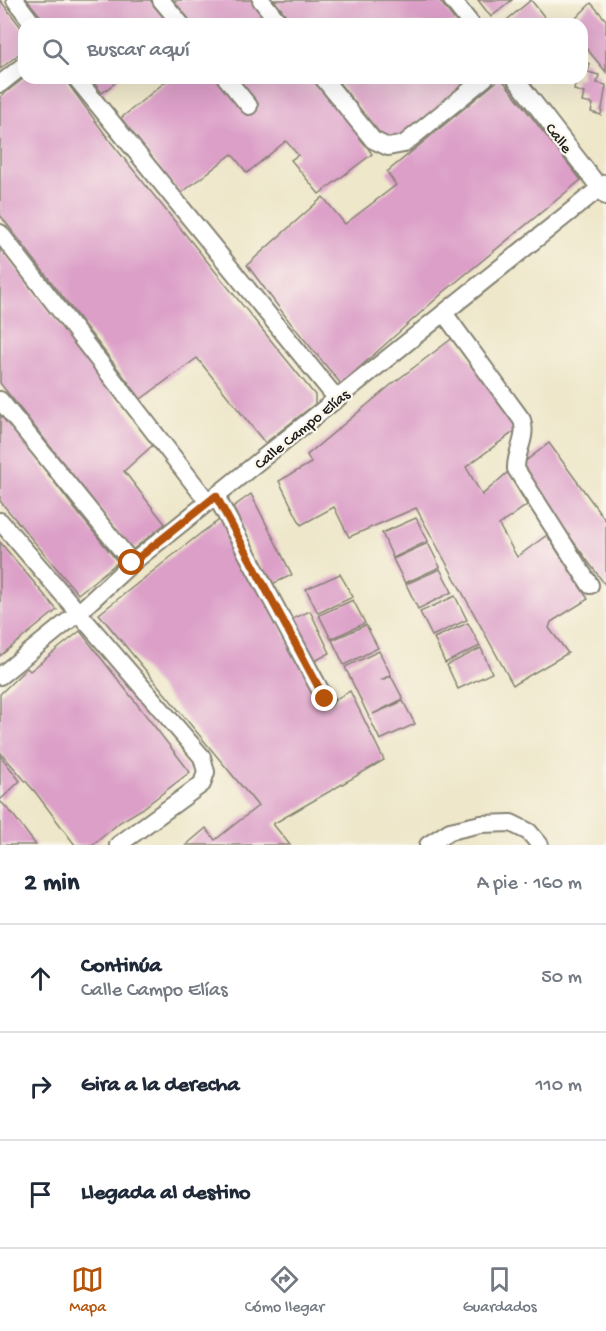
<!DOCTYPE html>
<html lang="es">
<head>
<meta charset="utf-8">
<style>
	body { margin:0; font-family:"Gochi Hand",sans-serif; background:#f6f6f7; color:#1f2937 }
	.stop { position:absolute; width:18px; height:18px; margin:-14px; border:4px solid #b45309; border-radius:50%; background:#fff }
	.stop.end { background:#b45309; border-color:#fff; box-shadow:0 2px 6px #0008 }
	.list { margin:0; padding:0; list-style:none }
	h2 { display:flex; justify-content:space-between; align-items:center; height:78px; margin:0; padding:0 24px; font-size:26px }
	h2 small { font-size:20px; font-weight:400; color:#747a83 }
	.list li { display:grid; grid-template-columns:39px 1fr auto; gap:18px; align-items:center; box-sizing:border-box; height:108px; padding:0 24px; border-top:2px solid #e0e1e3 }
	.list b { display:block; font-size:22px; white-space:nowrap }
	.list p { margin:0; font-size:20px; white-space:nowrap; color:#747a83 }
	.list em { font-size:20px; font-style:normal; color:#747a83 }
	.icon { flex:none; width:33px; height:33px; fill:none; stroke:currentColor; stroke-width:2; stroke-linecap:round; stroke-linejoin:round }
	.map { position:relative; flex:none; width:606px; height:845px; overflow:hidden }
	.search { position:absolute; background:#fff; box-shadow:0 6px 24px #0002; left:18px; right:18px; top:18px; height:66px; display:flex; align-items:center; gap:15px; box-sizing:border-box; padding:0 21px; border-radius:18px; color:#747a83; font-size:22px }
	.sheet { height:402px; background:#fff }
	nav { display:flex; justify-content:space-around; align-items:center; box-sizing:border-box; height:84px; border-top:2px solid #e0e1e3; background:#fff; font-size:16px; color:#747a83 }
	nav a { display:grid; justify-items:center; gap:3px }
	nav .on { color:#b45309 }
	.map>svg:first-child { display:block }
	.building { fill:#dc9fc8 }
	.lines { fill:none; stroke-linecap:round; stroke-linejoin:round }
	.minor-casing { stroke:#858273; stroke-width:20 }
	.minor { stroke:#fff; stroke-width:16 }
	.route { stroke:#b45309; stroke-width:8 }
	.labels { text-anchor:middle; stroke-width:4.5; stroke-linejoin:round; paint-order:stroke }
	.street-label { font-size:16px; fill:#1c1c1c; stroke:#fbf7ec }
</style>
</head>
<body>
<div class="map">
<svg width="606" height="845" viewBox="0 0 606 845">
	<rect width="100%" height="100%" fill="#fbf7ec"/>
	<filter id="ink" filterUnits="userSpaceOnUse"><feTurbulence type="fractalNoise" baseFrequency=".0167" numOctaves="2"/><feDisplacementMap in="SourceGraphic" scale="12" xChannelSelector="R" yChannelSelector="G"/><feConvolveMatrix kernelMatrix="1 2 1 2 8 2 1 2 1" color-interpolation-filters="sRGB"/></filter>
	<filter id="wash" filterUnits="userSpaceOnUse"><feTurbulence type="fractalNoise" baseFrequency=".008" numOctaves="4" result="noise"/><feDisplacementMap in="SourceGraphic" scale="24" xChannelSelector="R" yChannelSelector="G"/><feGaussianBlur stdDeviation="1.35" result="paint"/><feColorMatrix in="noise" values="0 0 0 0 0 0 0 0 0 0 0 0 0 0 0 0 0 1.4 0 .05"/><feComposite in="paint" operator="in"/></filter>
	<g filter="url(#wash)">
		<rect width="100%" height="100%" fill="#eee7ca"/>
		<g id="blocks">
			<g class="building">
				<path d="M0 0 24 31V50L0 69Z"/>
				<path d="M27 0H150L172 24H47Z"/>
				<path d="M170 0H251L270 24H190Z"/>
				<path d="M274 0H439L458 24H293Z"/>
				<path d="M478 0H512L491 17Z"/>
				<path d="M531 0 550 24H502Z"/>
				<path d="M591 3 606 20V72L582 43V24H570Z"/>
				<path d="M582 61 590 64 588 72 599 75 597 83 606 85 601 115 591 112 593 104 582 102 584 93 574 90 576 80 569 79 582 78Z"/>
				<path d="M24 78H64L110 141 315 395V404L265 443 197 358 141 399 0 215V97Z"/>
				<path d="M90 78H121L102 93Z"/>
				<path d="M170 78H219L248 115 258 107 235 78H314L347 118 372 154 319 194 291 160 298 155 286 141 247 173 232 154 180 194 121 118Z"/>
				<path d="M335 78H472L396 142H387Z"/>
				<path d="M501 78 581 180 445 291 341 384 289 321 247 265 323 197 345 224 396 185 387 172Z"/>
				<path d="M0 247 153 445 124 471 165 524 132 550 0 383Z"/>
				<path d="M454 337 519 428 466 467 482 495 508 472 527 505 499 525 517 557 547 535 588 599 551 622 549 628 568 653 513 685 416 508 349 537 334 507 301 525 279 481 311 463 307 455 392 384Z"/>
				<path d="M0 410 74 508 118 562 78 594 0 501Z"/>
				<path d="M549 443 606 521V586L562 526 522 464Z"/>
				<path d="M251 494 292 575 270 585 233 507Z"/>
				<path d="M222 518 324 706 350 691 384 760 273 824 290 845H186L206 828 215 840 258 806 99 614 201 533Z"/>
				<path d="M416 518 428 541 393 558 382 533Z"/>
				<path d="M0 542 57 610 0 656Z"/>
				<path d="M428 543 440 567 405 583 393 559Z"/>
				<path d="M440 569 452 592 418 609 406 584Z"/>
				<path d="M340 574 353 597 318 613 306 589Z"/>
				<path d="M455 596 467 620 432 636 420 612Z"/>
				<path d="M353 600 365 623 331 639 319 615Z"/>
				<path d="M310 611 330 653 311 663 290 620Z"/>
				<path d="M468 623 480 646 445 663 434 638Z"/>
				<path d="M366 625 378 648 344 665 332 640Z"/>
				<path d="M80 631 190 772 142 809 120 822 93 845H75L36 793 0 752V694L27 668 30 671Z"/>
				<path d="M481 648 492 673 458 689 447 665Z"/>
				<path d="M379 651 391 675 381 680 391 676 403 699 373 714 403 701 415 724 380 740 345 667Z"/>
				<path d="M0 755 20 781 0 800Z"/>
				<path d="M0 801 11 812 36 845H0Z"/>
			</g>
		</g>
	</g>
	<g filter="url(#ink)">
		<use href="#blocks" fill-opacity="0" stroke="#858273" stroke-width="1.5"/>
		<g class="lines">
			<defs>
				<g id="minor">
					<path d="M15 0 33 24"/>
					<path d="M161 0 181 24"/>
					<path d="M261 0 280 24"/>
					<path d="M452 0 471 24"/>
					<path d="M76 78 337 399"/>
					<path d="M226 78 249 106"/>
					<path d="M323 78 373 140 388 147 404 144 485 78"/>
					<path d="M515 78 606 196"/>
					<path d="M0 84 24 65"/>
					<path d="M0 233 208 502"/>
					<path d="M444 313 522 420C528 437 515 453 516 469L590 585"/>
					<path d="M0 400 132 563"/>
					<path d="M216 496 325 699"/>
					<path d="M0 521 202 757 206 772 202 784 118 845"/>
					<path d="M0 676 78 613 132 563 606 183"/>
					<path d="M428 845 450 831 481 824 511 823 529 832 540 845"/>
				</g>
			</defs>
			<use href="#minor" class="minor-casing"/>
			<use href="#minor" class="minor"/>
		</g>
	</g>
	<g class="lines" filter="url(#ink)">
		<path class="route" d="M132 563 216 496 325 699"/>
	</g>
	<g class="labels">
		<g class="street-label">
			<text transform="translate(560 137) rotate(53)" y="6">Calle</text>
			<text transform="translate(301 428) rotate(-39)" y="6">Calle Campo Elías</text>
		</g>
	</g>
</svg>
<div class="stop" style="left:132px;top:563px"></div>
<div class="stop end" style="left:325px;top:699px"></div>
<div class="search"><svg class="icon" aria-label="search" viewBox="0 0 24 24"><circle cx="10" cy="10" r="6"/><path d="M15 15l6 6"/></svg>Buscar aquí</div>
</div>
<section class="sheet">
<h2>2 min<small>A pie · 160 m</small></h2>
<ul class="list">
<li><svg class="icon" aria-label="ahead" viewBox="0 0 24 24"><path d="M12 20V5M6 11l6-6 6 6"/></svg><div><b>Continúa</b><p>Calle Campo Elías</p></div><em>50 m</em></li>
<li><svg class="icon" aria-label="right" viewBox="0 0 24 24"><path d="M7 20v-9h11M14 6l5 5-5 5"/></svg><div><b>Gira a la derecha</b></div><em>110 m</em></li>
<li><svg class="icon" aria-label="arrive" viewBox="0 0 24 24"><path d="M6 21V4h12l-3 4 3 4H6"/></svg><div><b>Llegada al destino</b></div></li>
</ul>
</section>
<nav>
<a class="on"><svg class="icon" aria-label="map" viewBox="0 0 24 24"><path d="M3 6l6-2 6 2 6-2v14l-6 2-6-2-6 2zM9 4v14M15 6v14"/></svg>Mapa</a>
<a><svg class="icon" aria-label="directions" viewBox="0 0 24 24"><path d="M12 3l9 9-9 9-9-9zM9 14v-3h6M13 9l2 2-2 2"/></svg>Cómo llegar</a>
<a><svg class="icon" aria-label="saved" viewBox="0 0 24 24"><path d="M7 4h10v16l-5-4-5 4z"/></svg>Guardados</a>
</nav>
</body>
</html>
